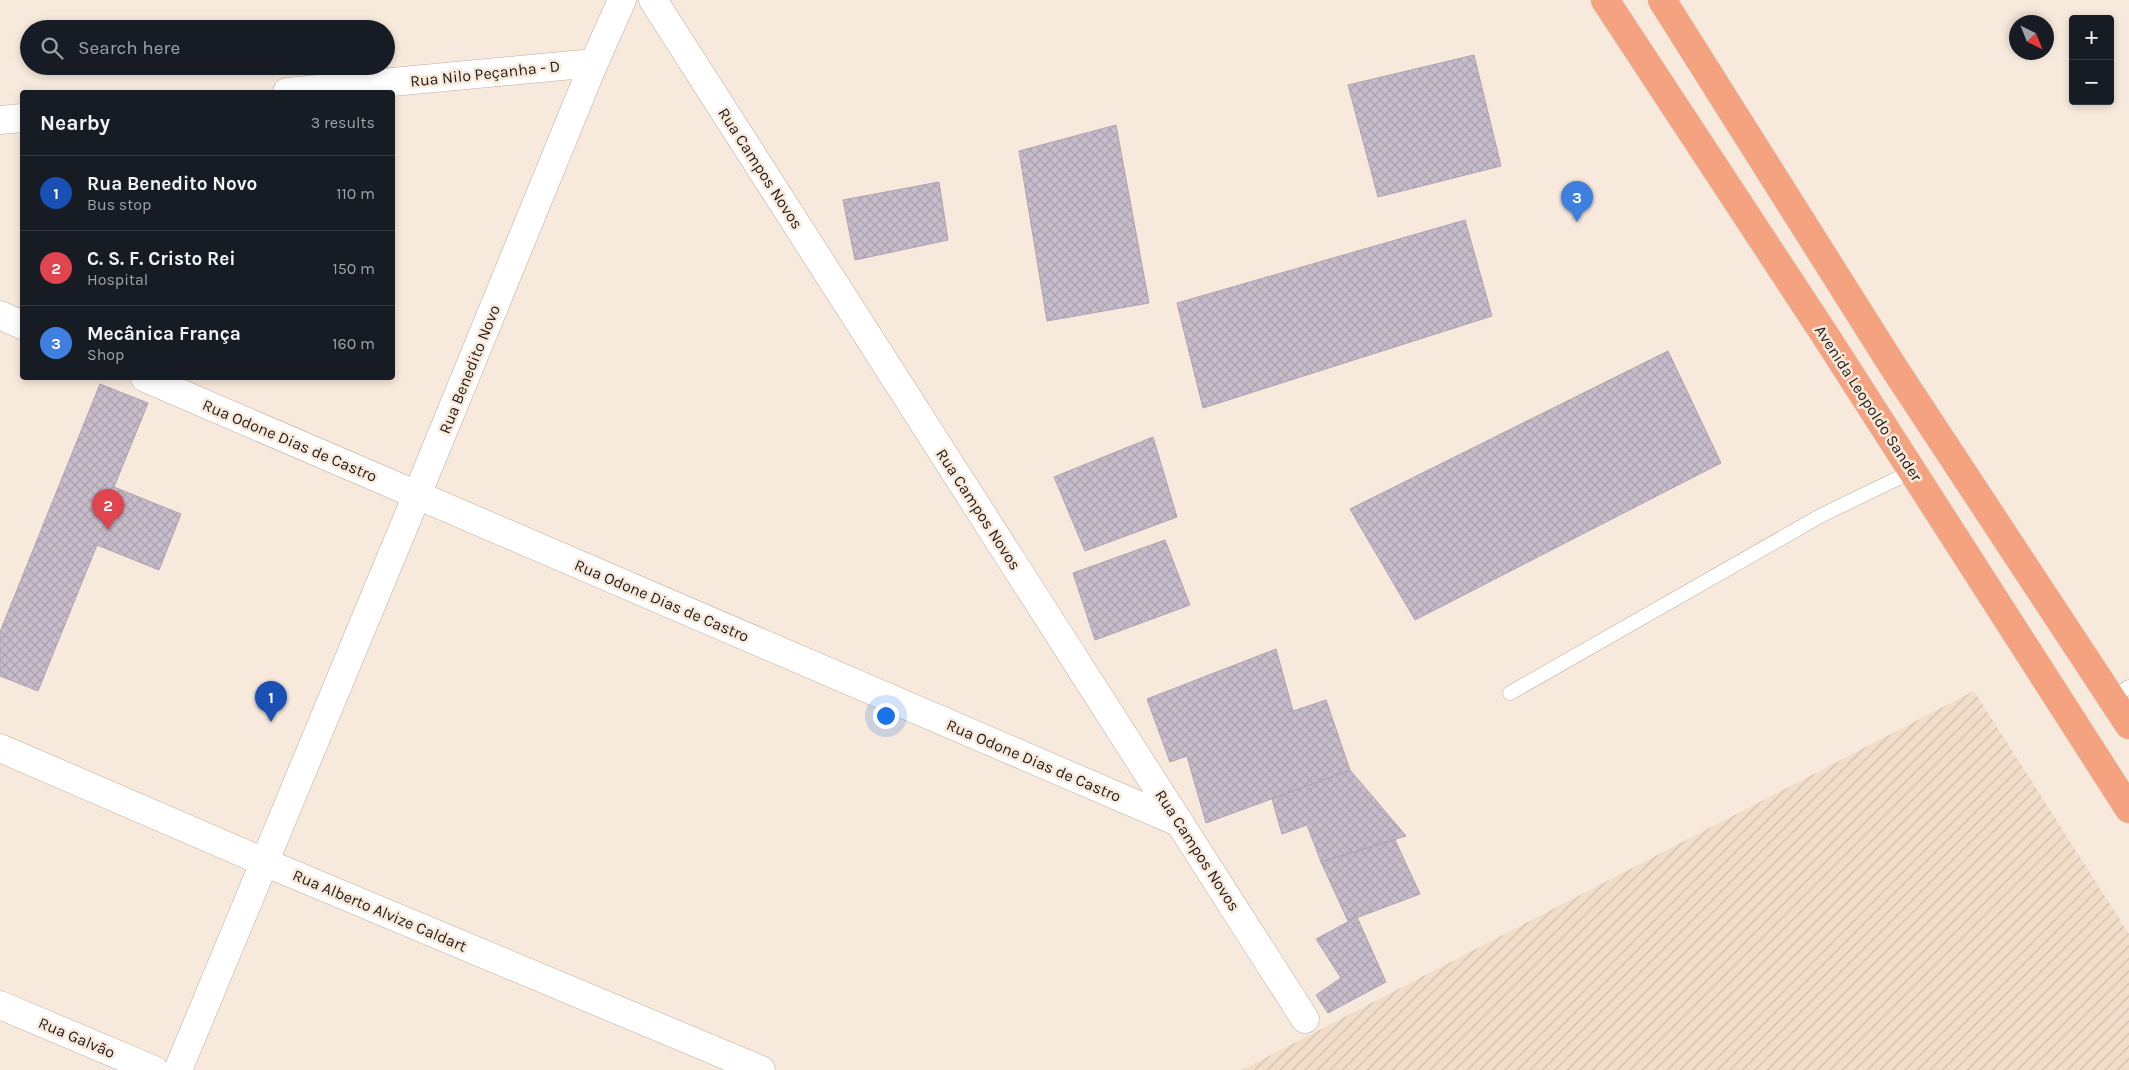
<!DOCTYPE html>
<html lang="en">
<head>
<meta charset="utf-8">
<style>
	body { margin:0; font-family:Karla,sans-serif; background:#242831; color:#f1f3f6 }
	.controls { position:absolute; right:15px; top:15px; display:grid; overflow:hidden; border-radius:5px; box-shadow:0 2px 8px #0003 }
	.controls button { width:45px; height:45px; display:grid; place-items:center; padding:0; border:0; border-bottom:1px solid #363941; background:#171b24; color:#f1f3f6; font:25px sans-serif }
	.compass { position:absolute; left:2009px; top:15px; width:45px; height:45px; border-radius:50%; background:#171b24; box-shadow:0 2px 8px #0003; rotate:137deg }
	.you { position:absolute; left:885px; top:715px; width:18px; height:18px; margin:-12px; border:4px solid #fff; border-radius:50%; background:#1a73e8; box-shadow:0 0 0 8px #1a73e833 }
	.badge { display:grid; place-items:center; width:32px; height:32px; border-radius:50%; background:#91b5b7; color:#fff; font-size:16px; font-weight:700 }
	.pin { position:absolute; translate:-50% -41px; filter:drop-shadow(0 1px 2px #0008) }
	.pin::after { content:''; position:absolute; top:26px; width:18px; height:15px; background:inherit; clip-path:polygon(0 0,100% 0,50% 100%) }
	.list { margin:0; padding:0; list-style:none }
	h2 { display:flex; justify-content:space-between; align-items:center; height:65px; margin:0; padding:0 20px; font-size:21px }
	h2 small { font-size:16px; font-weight:400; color:#9ea1a6 }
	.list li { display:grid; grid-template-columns:32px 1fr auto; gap:15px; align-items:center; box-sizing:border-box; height:75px; padding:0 20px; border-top:1px solid #363941 }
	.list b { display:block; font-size:19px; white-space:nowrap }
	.list p { margin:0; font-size:16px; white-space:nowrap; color:#9ea1a6 }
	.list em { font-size:16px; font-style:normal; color:#9ea1a6 }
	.icon { flex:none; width:28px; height:28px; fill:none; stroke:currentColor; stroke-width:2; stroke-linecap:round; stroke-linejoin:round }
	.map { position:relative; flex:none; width:2129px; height:1070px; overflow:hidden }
	.search { position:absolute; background:#171b24; box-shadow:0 2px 8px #0003; left:20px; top:20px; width:375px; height:55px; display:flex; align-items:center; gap:12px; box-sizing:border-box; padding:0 18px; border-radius:28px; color:#9ea1a6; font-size:19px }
	.panel { position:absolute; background:#171b24; box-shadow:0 2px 8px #0003; left:20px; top:90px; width:375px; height:290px; border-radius:5px }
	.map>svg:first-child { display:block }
	.industrial { fill:url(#industrial-furrows) }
	.building { fill:url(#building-cross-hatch); stroke:#afa4b3 }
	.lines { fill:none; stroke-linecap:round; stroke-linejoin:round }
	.service-casing { stroke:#bbada0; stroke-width:15 }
	.minor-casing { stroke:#bbada0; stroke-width:29 }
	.trunk-casing { stroke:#d3d2d1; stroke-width:29 }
	.service { stroke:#fff; stroke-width:14 }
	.minor { stroke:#fff; stroke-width:28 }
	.trunk { stroke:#f4a27f; stroke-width:28 }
	.labels { text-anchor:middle; stroke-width:5; stroke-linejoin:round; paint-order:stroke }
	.street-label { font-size:16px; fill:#231d18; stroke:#f7e9db }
</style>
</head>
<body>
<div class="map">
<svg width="2129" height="1070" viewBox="0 0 2129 1070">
	<defs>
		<pattern id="industrial-furrows" width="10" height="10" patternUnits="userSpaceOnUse" patternTransform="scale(1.25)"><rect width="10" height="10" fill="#f2ddc9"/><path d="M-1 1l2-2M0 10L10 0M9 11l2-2" fill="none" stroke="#cfbdac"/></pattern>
		<pattern id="building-cross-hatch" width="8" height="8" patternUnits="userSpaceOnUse" patternTransform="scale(1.25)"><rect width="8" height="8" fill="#c7bccb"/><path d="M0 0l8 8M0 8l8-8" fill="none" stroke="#aba1ae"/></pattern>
	</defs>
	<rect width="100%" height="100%" fill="#f7e9db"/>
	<path class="industrial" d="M1974 691 2129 934V1070H1242Z"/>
	<g class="building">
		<path d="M1474 55 1501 166 1378 197 1348 85Z"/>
		<path d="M1116 125 1149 303 1047 321 1019 151Z"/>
		<path d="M939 182 948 240 855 260 843 200Z"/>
		<path d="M1465 220 1492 316 1203 408 1177 303Z"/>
		<path d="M1668 351 1721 463 1415 620 1350 509Z"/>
		<path d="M100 384 148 403 114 487 181 514 159 570 97 545 38 691 0 676V632Z"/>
		<path d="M1153 437 1177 517 1085 551 1054 477Z"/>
		<path d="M1165 540 1190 605 1095 640 1073 573Z"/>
		<path d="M1276 649 1293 711 1326 700 1350 770 1206 823 1187 756 1170 762 1147 699Z"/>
		<path d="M1350 770 1406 836 1321 862 1307 825 1282 834 1272 799Z"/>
		<path d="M1395 840 1420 894 1348 921 1321 862Z"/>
		<path d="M1357 917 1386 982 1328 1013 1316 995 1341 978 1316 939Z"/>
	</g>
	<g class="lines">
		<defs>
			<g id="service">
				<path d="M1510 693 1822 515 1913 471"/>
				<path d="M2111 698 2129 687"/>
			</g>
			<g id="minor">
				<path d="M653 0 1305 1019"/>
				<path d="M287 92 594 63"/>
				<path d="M0 120 22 118"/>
				<path d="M0 315 22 325"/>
				<path d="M145 378 1180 823"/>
				<path d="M0 748 264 862 761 1070"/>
				<path d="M0 1005 154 1070"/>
				<path d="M178 1070 417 495 594 63 622 0"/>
			</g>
			<g id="trunk">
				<path d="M1605 0 1825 335 2129 809"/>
				<path d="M1662 0 1894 368 2129 725"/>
			</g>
		</defs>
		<use href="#service" class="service-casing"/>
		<use href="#minor" class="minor-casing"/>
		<use href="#trunk" class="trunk-casing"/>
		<use href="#service" class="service"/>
		<use href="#minor" class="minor"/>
		<use href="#trunk" class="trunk"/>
	</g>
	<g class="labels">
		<g class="street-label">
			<text transform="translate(485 73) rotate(-6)" y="6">Rua Nilo Peçanha - D</text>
			<text transform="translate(761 168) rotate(57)" y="6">Rua Campos Novos</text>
			<text transform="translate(469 369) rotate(-68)" y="6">Rua Benedito Novo</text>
			<text transform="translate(1869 403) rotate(57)" y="6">Avenida Leopoldo Sander</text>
			<text transform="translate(290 440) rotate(23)" y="6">Rua Odone Dias de Castro</text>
			<text transform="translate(979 509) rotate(57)" y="6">Rua Campos Novos</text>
			<text transform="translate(662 600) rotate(23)" y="6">Rua Odone Dias de Castro</text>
			<text transform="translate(1034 760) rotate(23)" y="6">Rua Odone Dias de Castro</text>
			<text transform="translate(1198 850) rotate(57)" y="6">Rua Campos Novos</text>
			<text transform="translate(380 910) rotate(23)" y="6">Rua Alberto Alvize Caldart</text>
			<text transform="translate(77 1037) rotate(23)" y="6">Rua Galvão</text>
		</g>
	</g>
</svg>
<div class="controls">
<button>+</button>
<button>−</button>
</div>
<svg class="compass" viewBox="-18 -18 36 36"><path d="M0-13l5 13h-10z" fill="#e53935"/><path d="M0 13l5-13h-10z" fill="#9ea1a6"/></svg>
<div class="you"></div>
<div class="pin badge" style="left:271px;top:722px;background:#1a4fb4">1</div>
<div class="pin badge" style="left:108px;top:530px;background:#e0444e">2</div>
<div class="pin badge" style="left:1577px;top:222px;background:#3f7fe0">3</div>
<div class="search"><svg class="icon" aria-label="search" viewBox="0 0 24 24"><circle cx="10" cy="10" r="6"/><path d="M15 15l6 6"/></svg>Search here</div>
<section class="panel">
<h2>Nearby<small>3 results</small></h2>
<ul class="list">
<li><span class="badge" style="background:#1a4fb4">1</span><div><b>Rua Benedito Novo</b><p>Bus stop</p></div><em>110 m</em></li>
<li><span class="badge" style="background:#e0444e">2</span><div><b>C. S. F. Cristo Rei</b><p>Hospital</p></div><em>150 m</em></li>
<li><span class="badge" style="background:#3f7fe0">3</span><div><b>Mecânica França</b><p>Shop</p></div><em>160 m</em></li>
</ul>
</section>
</div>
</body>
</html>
